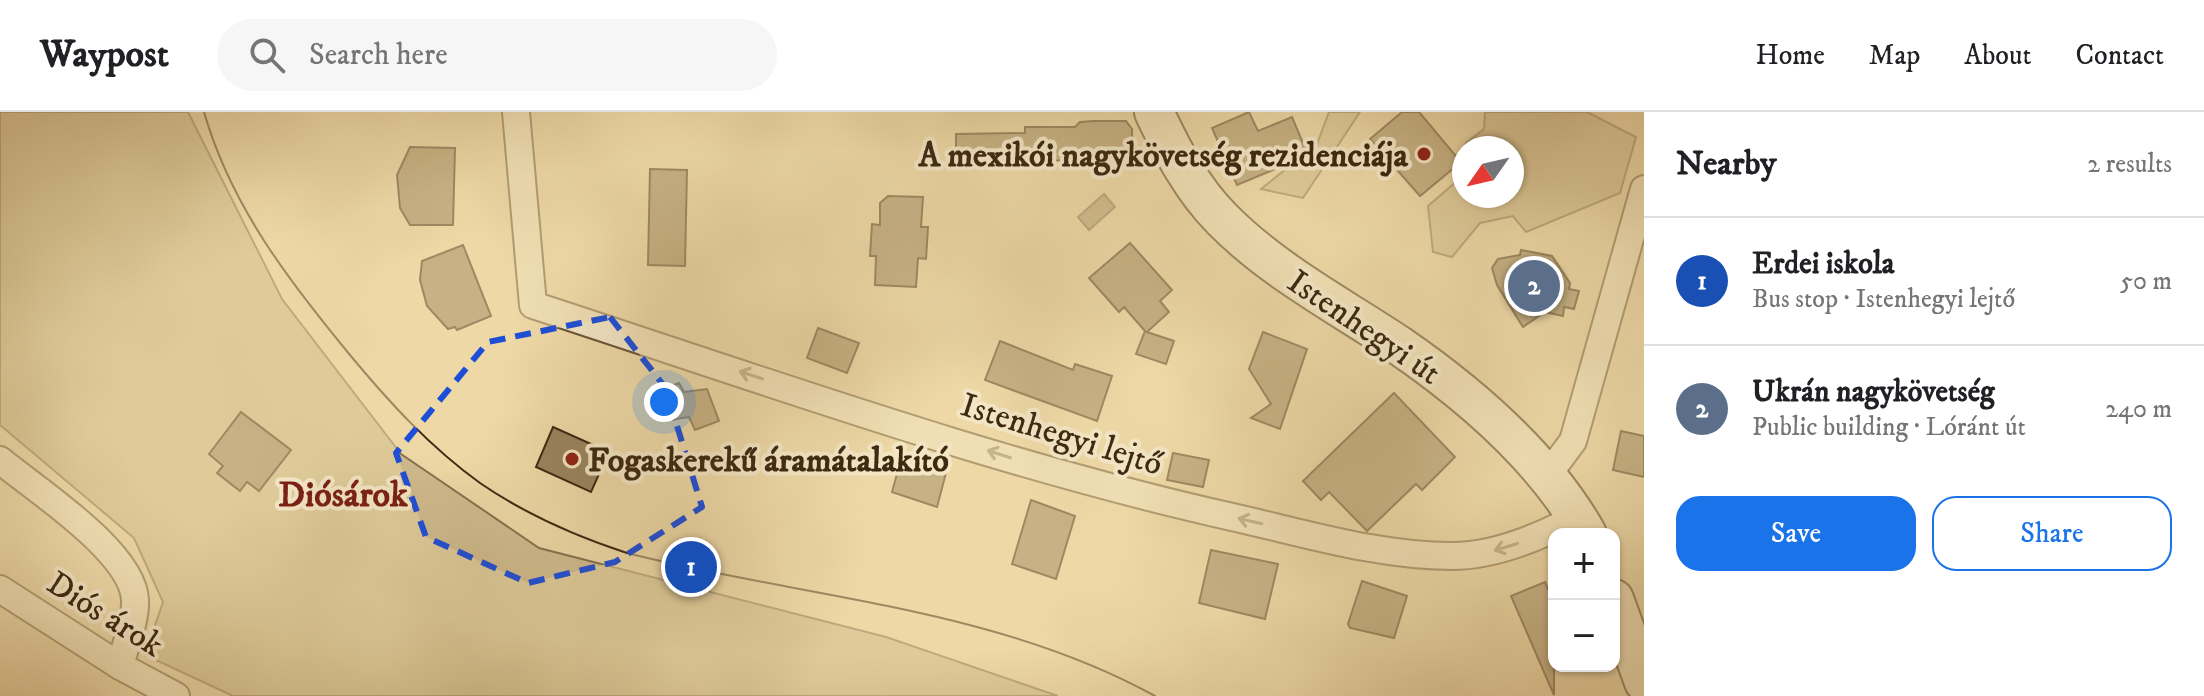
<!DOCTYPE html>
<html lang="en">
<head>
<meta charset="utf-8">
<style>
	body { margin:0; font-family:"IM FELL DW Pica",serif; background:#f6f6f6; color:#202124 }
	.controls { position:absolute; right:24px; bottom:24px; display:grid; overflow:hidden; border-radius:16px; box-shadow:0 2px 6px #0004 }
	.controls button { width:72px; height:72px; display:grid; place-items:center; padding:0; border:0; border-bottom:2px solid #e0e0e0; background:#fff; color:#202124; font:40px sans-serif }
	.compass { position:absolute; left:1452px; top:24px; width:72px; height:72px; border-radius:50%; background:#fff; box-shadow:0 2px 6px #0004; rotate:236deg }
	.you { position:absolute; left:664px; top:290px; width:28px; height:28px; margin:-20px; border:6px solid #fff; border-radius:50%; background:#1a73e8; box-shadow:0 0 0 12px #1a73e833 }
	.badge { display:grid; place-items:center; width:52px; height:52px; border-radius:50%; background:#1a73e8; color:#fff; font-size:26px; font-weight:700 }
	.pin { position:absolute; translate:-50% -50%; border:4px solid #fff; box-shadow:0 2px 8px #0006 }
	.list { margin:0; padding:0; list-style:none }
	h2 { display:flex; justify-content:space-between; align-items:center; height:104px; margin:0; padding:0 32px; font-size:34px }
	h2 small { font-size:26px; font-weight:400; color:#757577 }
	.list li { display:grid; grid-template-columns:52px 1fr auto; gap:24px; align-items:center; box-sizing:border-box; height:128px; padding:0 32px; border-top:2px solid #e0e0e0 }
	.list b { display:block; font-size:30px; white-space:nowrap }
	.list p { margin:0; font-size:26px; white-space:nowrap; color:#757577 }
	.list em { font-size:26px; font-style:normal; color:#757577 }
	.actions { display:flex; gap:16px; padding:24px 32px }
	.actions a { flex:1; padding:18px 0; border:2px solid #1a73e8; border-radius:24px; text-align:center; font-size:28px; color:#1a73e8 }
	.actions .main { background:#1a73e8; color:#fff }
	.icon { flex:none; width:44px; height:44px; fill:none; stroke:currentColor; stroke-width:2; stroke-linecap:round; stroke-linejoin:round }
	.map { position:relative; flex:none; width:1644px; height:584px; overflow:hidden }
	header { display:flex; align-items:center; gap:48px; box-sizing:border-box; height:112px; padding:0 40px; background:#fff; border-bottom:2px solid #e0e0e0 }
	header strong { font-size:38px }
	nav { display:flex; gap:44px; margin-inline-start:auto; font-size:28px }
	.search { width:560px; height:72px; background:#f6f6f6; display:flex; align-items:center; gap:20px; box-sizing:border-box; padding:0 28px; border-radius:44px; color:#757577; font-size:30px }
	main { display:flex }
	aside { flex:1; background:#fff }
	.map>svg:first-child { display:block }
	.green { fill:#cfba8d; stroke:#86724f; stroke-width:2 }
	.water { fill:#b29c73; stroke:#846e4c; stroke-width:2 }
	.building { fill:#99845e; stroke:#3e2911; stroke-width:2 }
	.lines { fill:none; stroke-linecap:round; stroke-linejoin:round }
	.street-casing { stroke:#6a5536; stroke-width:30 }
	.secondary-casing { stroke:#3e2911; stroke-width:42 }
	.street { stroke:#f3e6c5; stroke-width:26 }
	.secondary { stroke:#f3e6c5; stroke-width:38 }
	.tram { stroke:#3e2911; stroke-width:2 }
	.oneway { stroke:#98886b }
	.marked { fill:none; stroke:#1d4ed8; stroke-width:6; stroke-dasharray:16 10; stroke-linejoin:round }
	.poi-dot { fill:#8f2418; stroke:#f3e6c5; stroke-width:3 }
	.labels { text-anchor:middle; stroke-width:8; stroke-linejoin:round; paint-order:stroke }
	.poi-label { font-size:34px; font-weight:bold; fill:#3e2911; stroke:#f3e6c5; text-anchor:end }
	.street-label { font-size:34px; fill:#3e2911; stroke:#f3e6c5 }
	.neighbourhood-label { font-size:36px; font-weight:bold; fill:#7a1f14; stroke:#f3e6c5 }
</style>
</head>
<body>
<header>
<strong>Waypost</strong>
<div class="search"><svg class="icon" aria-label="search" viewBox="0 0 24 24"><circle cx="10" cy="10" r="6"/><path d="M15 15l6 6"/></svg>Search here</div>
<nav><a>Home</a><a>Map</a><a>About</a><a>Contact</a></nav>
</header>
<main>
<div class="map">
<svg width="1644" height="584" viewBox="0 0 1644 584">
	<rect width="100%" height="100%" fill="#edd8a6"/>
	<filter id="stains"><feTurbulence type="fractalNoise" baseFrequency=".0025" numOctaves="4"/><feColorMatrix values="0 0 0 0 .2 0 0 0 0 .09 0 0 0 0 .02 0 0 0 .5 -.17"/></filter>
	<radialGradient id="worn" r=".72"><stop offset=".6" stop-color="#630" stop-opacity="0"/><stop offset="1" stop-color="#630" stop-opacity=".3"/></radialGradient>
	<g class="green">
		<path d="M0 0H188L282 187 401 342 539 436 886 525 1058 584H233L145 543 163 490 134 426 0 313Z"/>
		<path d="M1329 0H1360L1303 86 1261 77 1317 32Z"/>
		<path d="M1485 0H1587L1636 25 1620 81 1526 120 1513 104 1480 111 1452 145 1433 140 1428 94 1464 63V84H1512V36H1466V31L1484 17Z"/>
	</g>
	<path class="water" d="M1104 82 1115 95 1089 118 1078 105Z"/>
	<g class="building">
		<path d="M1249 0 1258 19 1292 5 1306 38 1278 50 1280 55 1237 73 1212 16Z"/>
		<path d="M1402 0H1419L1461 50 1420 84 1370 27Z"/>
		<path d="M1093 9H1126L1132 17V48L956 49V22L1025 21V15H1075L1080 10Z"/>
		<path d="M410 35 455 36 453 113H410L400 96 397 63Z"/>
		<path d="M650 57 687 58 685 154 648 153Z"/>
		<path d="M888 84 923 85 921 115H928L926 147 918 146 916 175 875 173 876 144H870L872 112 880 113V91Z"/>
		<path d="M1130 131 1172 178 1160 189 1169 200 1147 220 1174 229 1166 252 1136 242 1145 219 1124 195 1119 200 1089 166Z"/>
		<path d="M463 133 491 204 457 218 455 215 448 217 427 194 420 168 422 149Z"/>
		<path d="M1521 138 1552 144 1570 171 1569 177 1579 179 1574 197 1564 195 1563 204 1545 200 1523 215 1497 173 1492 156 1498 147 1520 143Z"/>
		<path d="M818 216 859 231 847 261 807 246Z"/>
		<path d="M1263 220 1307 237 1280 317 1251 306 1271 292 1249 257Z"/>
		<path d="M1000 229 1073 258 1075 252 1112 264 1097 309 985 268Z"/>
		<path d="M679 271 684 280 707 277 719 309 695 318 689 305 664 309 654 280Z"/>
		<path d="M1394 281 1455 345 1422 378 1416 372 1367 419 1329 380 1321 388 1303 369Z"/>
		<path d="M241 300 291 338 259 379 247 370 240 379 217 361 223 354 209 342Z"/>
		<path d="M553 315 609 340 591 380 536 355Z"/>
		<path d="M1621 319 1644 324V365L1613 358Z"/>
		<path d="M1173 341 1209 348 1203 375 1167 368Z"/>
		<path d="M901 347 946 361 937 395 892 380Z"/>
		<path d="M1031 388 1075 404 1056 467 1012 452Z"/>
		<path d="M1211 438 1278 452 1265 507 1199 491Z"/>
		<path d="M1362 469 1407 484 1394 526 1350 516 1348 512Z"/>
		<path d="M1545 470 1554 492V583L1511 484Z"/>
	</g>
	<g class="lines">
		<defs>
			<g id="street">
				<path d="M516 0 533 193C763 268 996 352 1232 405 1304 421 1378 444 1452 444 1495 444 1540 425 1577 405"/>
				<path d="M0 348C36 378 133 440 135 488 136 509 125 533 120 554"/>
				<path d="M1547 364 1573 329 1644 77"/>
				<path d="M0 477 120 554 176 584"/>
			</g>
			<g id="secondary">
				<path d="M1154 0C1172 38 1192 77 1222 107 1273 159 1340 194 1400 234 1471 283 1544 346 1587 422"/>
				<path d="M1614 487 1644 570"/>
			</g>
		</defs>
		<use href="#street" class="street-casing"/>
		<use href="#secondary" class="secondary-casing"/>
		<use href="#street" class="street"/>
		<use href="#secondary" class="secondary"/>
		<path class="tram" d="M204 0C231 94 289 169 350 243 389 290 430 335 480 371 525 402 575 424 627 441 804 486 994 495 1155 584"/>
	</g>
	<defs><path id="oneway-shaft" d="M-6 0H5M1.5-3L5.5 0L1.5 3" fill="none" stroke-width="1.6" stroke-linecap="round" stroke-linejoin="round" transform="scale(2)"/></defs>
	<g class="oneway">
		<use href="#oneway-shaft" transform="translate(751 263) rotate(-162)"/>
		<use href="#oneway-shaft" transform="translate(999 342) rotate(-162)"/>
		<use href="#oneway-shaft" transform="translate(1250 409) rotate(-167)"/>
		<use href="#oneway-shaft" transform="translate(1506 435) rotate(163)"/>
	</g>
	<path d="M0 0H1644V584H0ZM610 205 665 275 702 395 615 450 528 471 426 425 396 341 488 230Z" fill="#edd8a6" fill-opacity=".55" fill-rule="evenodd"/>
	<path class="marked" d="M610 205 665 275 702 395 615 450 528 471 426 425 396 341 488 230Z"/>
	<g class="poi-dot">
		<circle cx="1424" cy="42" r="8"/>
		<circle cx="572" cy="347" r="8"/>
	</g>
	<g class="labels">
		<g class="poi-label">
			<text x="1408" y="54">A mexikói nagykövetség rezidenciája</text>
			<text x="588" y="359" text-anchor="start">Fogaskerekű áramátalakító</text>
		</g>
		<g class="street-label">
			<text transform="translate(1365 214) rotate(34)" y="12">Istenhegyi út</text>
			<text transform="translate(1062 321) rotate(17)" y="12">Istenhegyi lejtő</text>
			<text transform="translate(106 501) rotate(32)" y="12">Diós árok</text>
		</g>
		<g class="neighbourhood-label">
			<text x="343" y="394">Diósárok</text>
		</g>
	</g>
	<rect width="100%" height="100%" filter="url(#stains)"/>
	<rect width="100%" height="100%" fill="url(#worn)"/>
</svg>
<div class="controls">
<button>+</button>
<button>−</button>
</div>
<svg class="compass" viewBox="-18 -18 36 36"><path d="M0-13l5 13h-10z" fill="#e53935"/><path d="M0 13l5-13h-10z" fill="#757577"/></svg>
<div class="you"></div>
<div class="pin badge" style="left:691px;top:455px;background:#1a4fb4">1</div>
<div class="pin badge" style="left:1534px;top:174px;background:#5c6f8a">2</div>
</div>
<aside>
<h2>Nearby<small>2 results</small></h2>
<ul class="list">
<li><span class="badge" style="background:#1a4fb4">1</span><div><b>Erdei iskola</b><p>Bus stop · Istenhegyi lejtő</p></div><em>50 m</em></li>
<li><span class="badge" style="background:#5c6f8a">2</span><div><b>Ukrán nagykövetség</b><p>Public building · Lóránt út</p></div><em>240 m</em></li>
</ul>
<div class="actions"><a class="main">Save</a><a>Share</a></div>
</aside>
</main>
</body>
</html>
